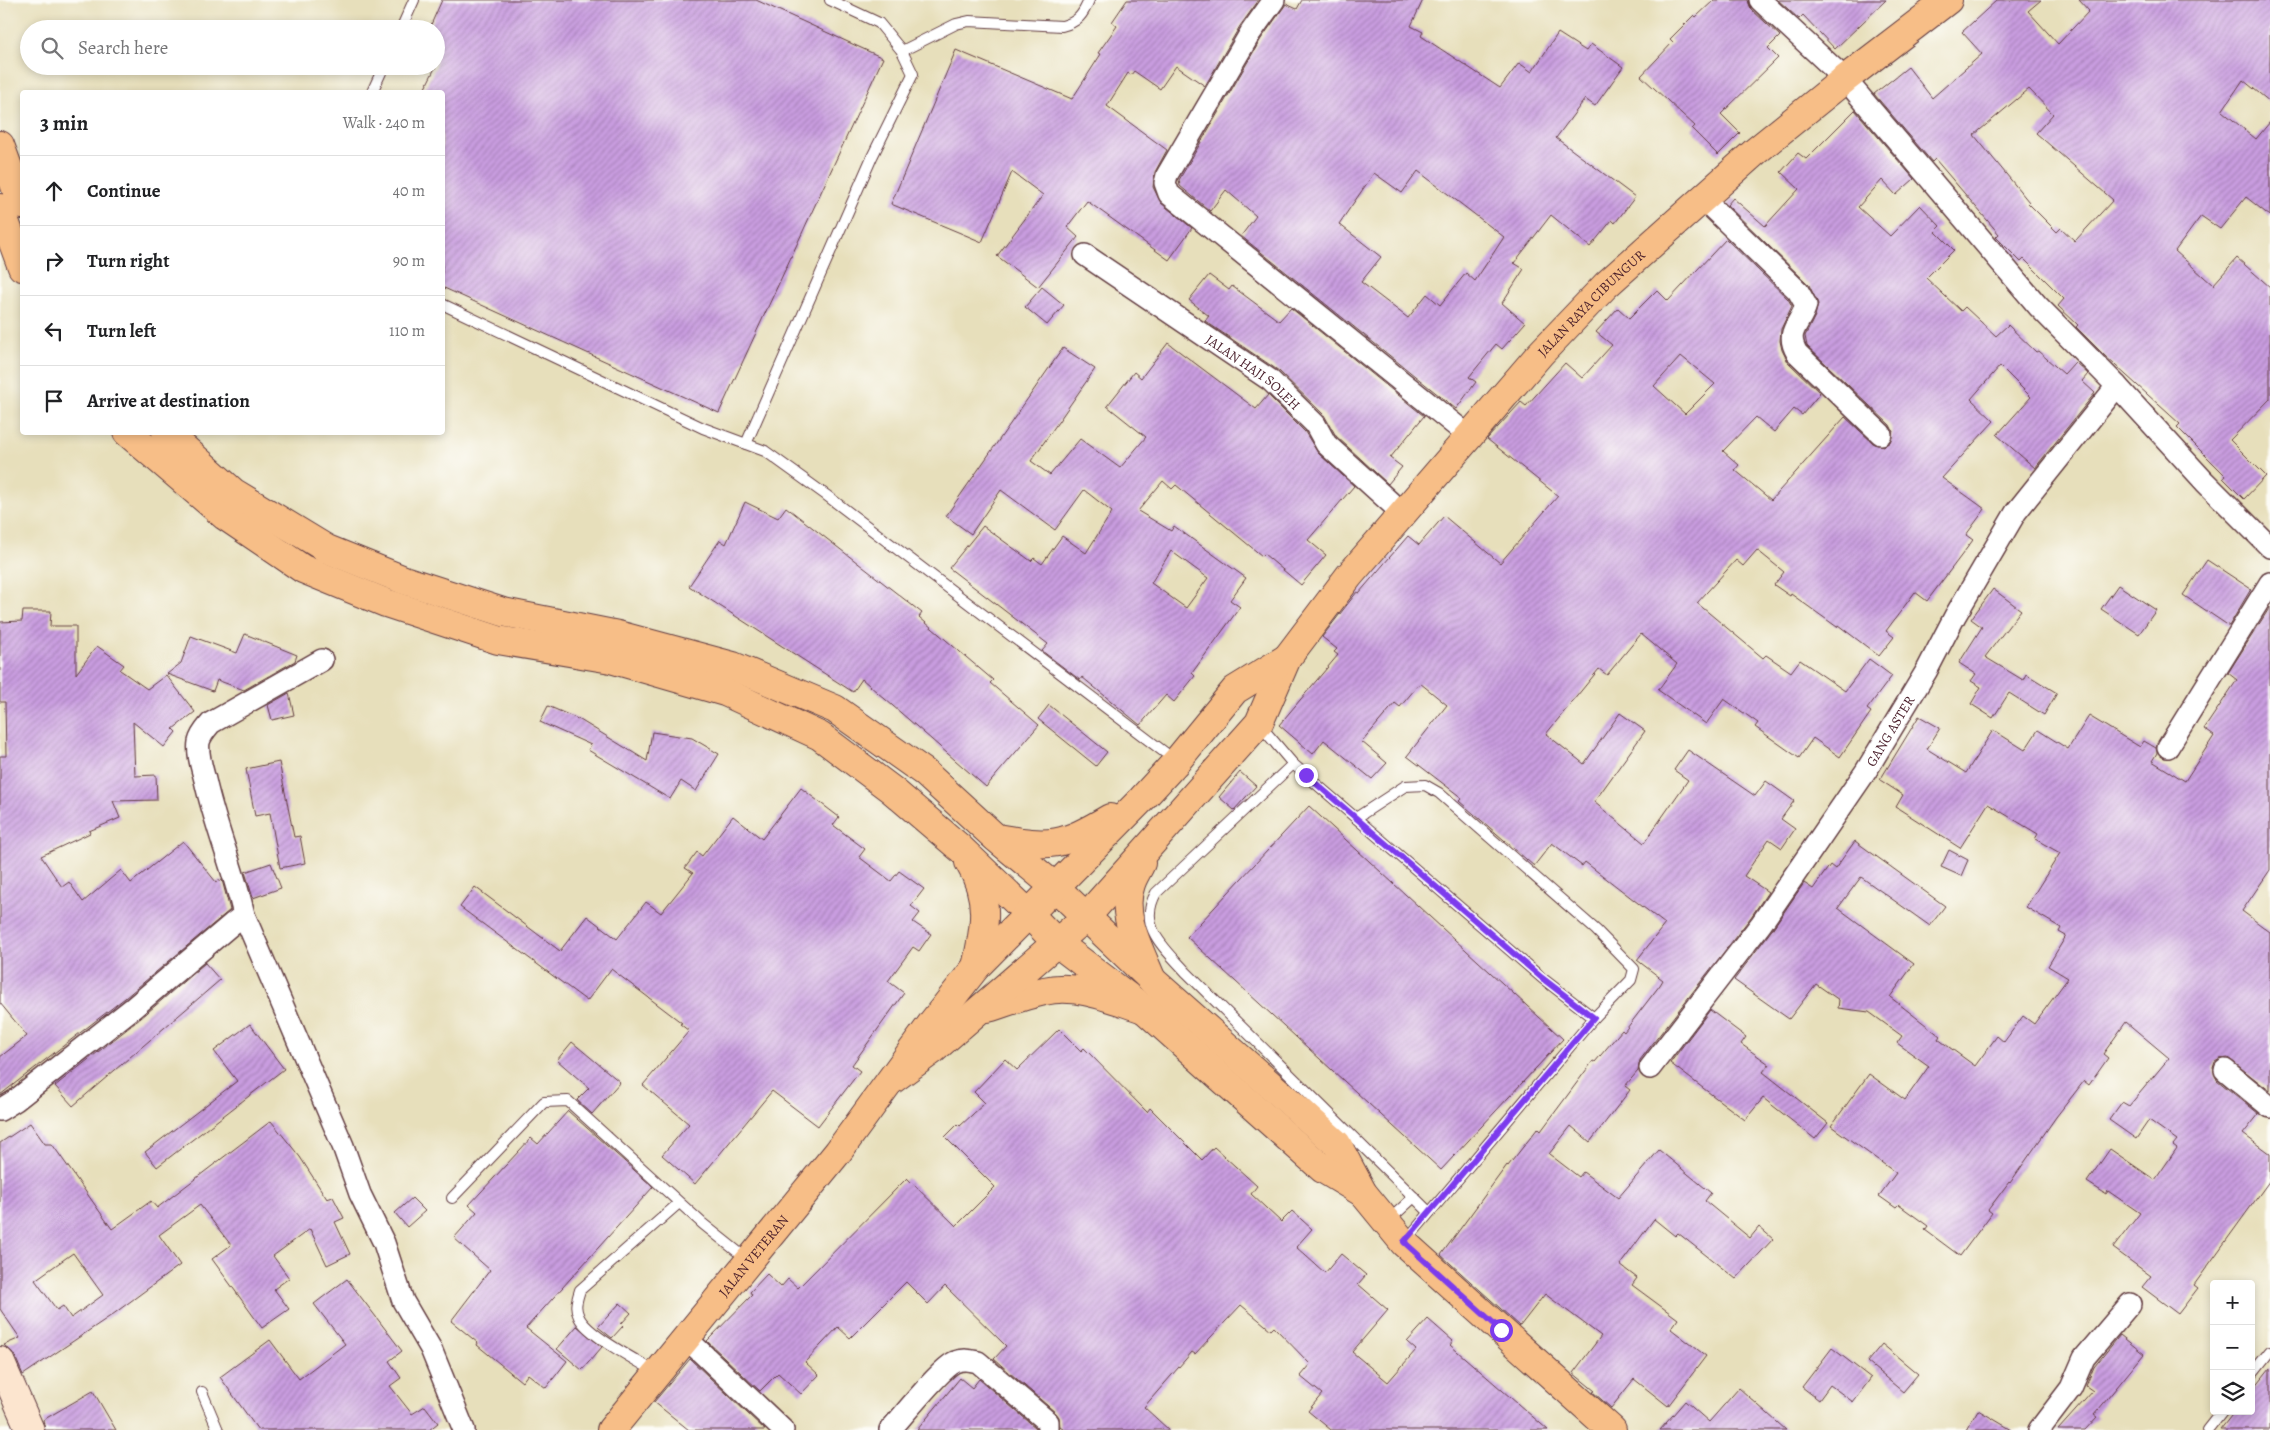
<!DOCTYPE html>
<html lang="en">
<head>
<meta charset="utf-8">
<style>
	body { margin:0; font-family:Alegreya,serif; background:#f2f2f2; color:#202124 }
	.controls { position:absolute; right:15px; bottom:15px; display:grid; overflow:hidden; border-radius:5px; box-shadow:0 2px 8px #0003 }
	.controls button { width:45px; height:45px; display:grid; place-items:center; padding:0; border:0; border-bottom:1px solid #e0e0e0; background:#fff; color:#202124; font:25px sans-serif }
	.stop { position:absolute; width:15px; height:15px; margin:-11px; border:4px solid #7c3aed; border-radius:50%; background:#fff }
	.stop.end { background:#7c3aed; border-color:#fff; box-shadow:0 1px 5px #0008 }
	.list { margin:0; padding:0; list-style:none }
	h2 { display:flex; justify-content:space-between; align-items:center; height:65px; margin:0; padding:0 20px; font-size:21px }
	h2 small { font-size:16px; font-weight:400; color:#757577 }
	.list li { display:grid; grid-template-columns:32px 1fr auto; gap:15px; align-items:center; box-sizing:border-box; height:70px; padding:0 20px; border-top:1px solid #e0e0e0 }
	.list b { display:block; font-size:19px; white-space:nowrap }
	.list em { font-size:16px; font-style:normal; color:#757577 }
	.icon { flex:none; width:28px; height:28px; fill:none; stroke:currentColor; stroke-width:2; stroke-linecap:round; stroke-linejoin:round }
	.map { position:relative; flex:none; width:2270px; height:1430px; overflow:hidden }
	.search { position:absolute; background:#fff; box-shadow:0 2px 8px #0003; left:20px; top:20px; width:425px; height:55px; display:flex; align-items:center; gap:12px; box-sizing:border-box; padding:0 18px; border-radius:28px; color:#757577; font-size:19px }
	.panel { position:absolute; background:#fff; box-shadow:0 2px 8px #0003; left:20px; top:90px; width:425px; height:345px; border-radius:5px }
	.map>svg:first-child { display:block }
	.building { fill:url(#building-hatch); fill-rule:evenodd }
	.lines { fill:none; stroke-linecap:round; stroke-linejoin:round }
	.lane-casing { stroke:#623c41; stroke-width:12 }
	.street-casing { stroke:#623c41; stroke-width:24 }
	.secondary-casing { stroke:#623c41; stroke-width:30 }
	.primary-casing { stroke:#623c41; stroke-width:30 }
	.highway-casing { stroke:#623c41; stroke-width:30 }
	.lane { stroke:#fff; stroke-width:10 }
	.street { stroke:#fff; stroke-width:21 }
	.secondary { stroke:#fce5cf; stroke-width:28 }
	.primary { stroke:#f7be87; stroke-width:28 }
	.highway { stroke:#f7be87; stroke-width:28 }
	.route { stroke:#7c3aed; stroke-width:6 }
	.labels { text-anchor:middle; stroke-width:4; stroke-linejoin:round; paint-order:stroke }
	.street-label { font-size:14px; fill:#4a1f2b; stroke:#fdfcf7 }
</style>
</head>
<body>
<div class="map">
<svg width="2270" height="1430" viewBox="0 0 2270 1430">
	<defs>
		<pattern id="building-hatch" width="6" height="6" patternUnits="userSpaceOnUse" patternTransform="scale(1.25)"><rect width="6" height="6" fill="#c99de0"/><path d="M-1 1l2-2M0 6l6-6M5 7l2-2" fill="none" stroke="#a57fb6"/></pattern>
	</defs>
	<rect width="100%" height="100%" fill="#fdfcf7"/>
	<filter id="ink" filterUnits="userSpaceOnUse"><feTurbulence type="fractalNoise" baseFrequency=".02" numOctaves="2"/><feDisplacementMap in="SourceGraphic" scale="10" xChannelSelector="R" yChannelSelector="G"/><feConvolveMatrix kernelMatrix="1 2 1 2 8 2 1 2 1" color-interpolation-filters="sRGB"/></filter>
	<filter id="wash" filterUnits="userSpaceOnUse"><feTurbulence type="fractalNoise" baseFrequency=".0096" numOctaves="4" result="noise"/><feDisplacementMap in="SourceGraphic" scale="20" xChannelSelector="R" yChannelSelector="G"/><feGaussianBlur stdDeviation="1.12" result="paint"/><feColorMatrix in="noise" values="0 0 0 0 0 0 0 0 0 0 0 0 0 0 0 0 0 1.4 0 .05"/><feComposite in="paint" operator="in"/></filter>
	<g filter="url(#wash)">
		<rect width="100%" height="100%" fill="#e7dfbb"/>
		<g id="blocks">
			<g class="building">
				<path d="M442 0H756L883 58 719 413 442 287V92H423L436 66V29H429Z"/>
				<path d="M1127 0H1259L1240 26 1205 86 1176 66 1160 89 1134 71 1131 75 1128 73 1107 106 1167 150 1155 172 1153 187 1161 203 1192 228 1169 260 1087 201 1067 227 1078 237 1038 287 997 256 1043 195 1012 172 982 242 891 204 956 50 1072 99 1101 54 1098 53 1117 26 1112 22Z"/>
				<path d="M1302 0H1423L1411 26 1423 32 1421 36 1500 88 1519 63 1532 72 1558 33 1586 51 1591 44 1623 67 1595 106 1585 99 1556 138 1635 197 1615 223 1612 220 1590 247 1551 215 1514 263 1524 269 1502 303 1525 323 1502 349 1496 344 1469 377 1476 382 1456 409 1241 236 1256 216 1226 190 1210 211 1180 186 1179 180 1261 39 1286 4 1297 9ZM1418 171 1504 237 1475 281 1466 273 1440 305 1427 294 1408 318 1361 282 1381 257 1339 224 1374 173 1402 193Z"/>
				<path d="M1714 0H1748L1751 9 1780 36 1768 48 1778 58 1721 114 1740 133 1718 155 1692 129 1695 126 1641 76 1673 42 1670 39 1694 15 1696 17Z"/>
				<path d="M1778 0H1886L1835 49 1803 15 1799 19Z"/>
				<path d="M1997 0H2041L2028 11 2058 44 2089 11 2079 0H2270V102L2243 80 2222 111 2256 139 2270 122V216L2246 197 2220 229 2201 216 2175 251 2213 285 2237 258 2270 287V399L2230 440 2266 476 2244 499 2223 478 2226 476 2177 427 2180 424 2105 356 2076 327 2078 325 2058 306 2064 299 2024 259 2021 262 1996 237 1999 234 1935 159 1932 162 1874 94 1908 67 1932 98 1982 54 1962 32ZM2029 89 2053 114 2036 133 2113 200 2075 241 2061 228 2057 232 2028 203 2029 202 1974 135Z"/>
				<path d="M1855 110 1914 179 1896 195 1882 180 1858 207 1890 236 1920 205 1940 226 1935 231 1954 250 1926 278 1961 311 1965 307 1996 336 2008 325 2036 352 2038 351 2064 374 2075 362 2088 374 2082 381 2095 393 2035 468 1997 435 2031 397 2000 366 1971 399 1994 421 1942 478 1985 509 1966 535 1973 540 1927 601 1915 592 1886 631 1894 637 1879 656 1838 625 1837 627 1791 594 1790 596 1774 585 1784 572 1757 550 1743 566 1736 560 1697 603 1763 658 1766 655 1791 672 1800 660 1845 691 1869 659 1892 676 1867 709 1871 712 1840 757 1813 738 1799 758 1755 727 1758 723 1724 699 1706 724 1658 690 1677 664 1641 634 1607 675 1599 669 1546 734 1584 764 1620 713 1645 731 1594 802 1644 843 1688 780 1674 770 1688 750 1755 796 1766 781 1794 801 1781 819 1795 829 1782 848 1769 839 1744 876 1768 892 1751 917 1640 1060 1638 1071 1625 1086 1630 1090 1590 1142 1571 1126 1549 1154 1579 1177 1583 1172 1618 1198 1659 1150 1711 1193 1705 1201 1750 1238 1759 1227 1773 1239 1736 1279 1678 1233 1675 1236 1654 1219 1620 1265 1637 1278 1632 1285 1678 1319 1671 1329 1706 1356 1668 1406 1634 1379 1611 1408 1593 1392 1595 1391 1573 1373 1601 1336 1545 1294 1520 1326 1441 1255 1507 1165 1508 1166 1538 1128 1541 1131 1593 1061 1595 1062 1622 1030 1624 1032 1660 985 1663 980 1637 960 1665 924 1585 862 1582 866 1552 843 1534 866 1459 801 1462 798 1407 756 1447 705 1420 683 1400 707 1395 703 1362 742 1387 763 1372 779 1324 740 1313 754 1279 725 1338 655 1334 652 1337 649 1322 637 1357 592 1359 593 1408 536 1419 545 1444 516 1500 563 1558 496 1487 439 1521 402 1526 406 1565 363 1582 378 1612 345 1596 332 1618 308 1629 318 1657 290 1668 301 1726 239 1788 299 1792 306 1781 329 1780 341 1782 350 1788 362 1820 393 1802 415 1794 409 1774 432 1756 417 1723 451 1739 465 1735 470 1771 500 1845 417 1873 443 1884 446 1890 442 1893 431 1890 425 1807 346 1805 336 1815 316 1818 304 1809 285 1727 205 1733 198 1765 226 1799 189 1781 172 1798 153 1806 159ZM1681 356 1715 384 1685 414 1654 386Z"/>
				<path d="M1209 275 1229 290 1232 286 1279 321 1291 308 1424 416 1390 458 1402 467 1388 484 1336 436 1324 415 1279 371 1205 321 1209 316 1189 300Z"/>
				<path d="M1042 287 1064 305 1047 325 1025 307Z"/>
				<path d="M1168 343 1256 409 1268 395 1305 432 1318 453 1354 486 1308 540 1326 555 1301 585 1264 554 1262 556 1176 485 1172 489 1163 481 1138 511 1171 531 1174 526 1246 578 1230 600 1240 607 1192 673 1195 676 1174 702 1166 695 1140 725 1082 677 1080 680 1042 651 1048 644 949 568 983 526 1031 561 1034 558 1042 564 1062 536 1086 553 1112 512 1084 490 1055 530 1001 490 971 534 946 516 1063 348 1095 369 1031 461 1050 475 1080 439 1120 468 1146 437 1107 406 1134 372 1141 378ZM1171 551 1208 578 1186 608 1151 583Z"/>
				<path d="M745 502 778 518 786 507 922 613 919 617 993 680 990 683 1039 725 986 787 862 679 853 692 689 586 720 540 726 544Z"/>
				<path d="M2207 560 2251 589 2229 626 2183 595Z"/>
				<path d="M2118 585 2156 610 2139 634 2101 609Z"/>
				<path d="M1993 589 2021 610 1985 657 2023 680 2026 674 2057 693 2044 715 2009 693 1993 718 1971 704 1981 687 1971 681 1976 674 1959 663 1982 627 1971 619Z"/>
				<path d="M2270 607V870L2242 911 2270 932V1091L2228 1058 2220 1059 2215 1062 2213 1068 2217 1080 2259 1114 2243 1134 2270 1154V1180L2194 1285 2198 1288 2178 1314 2142 1287 2151 1276 2113 1248 2140 1213 2108 1191 2106 1194 2087 1182 2110 1149 2155 1180 2177 1148 2173 1145 2177 1140 2149 1120 2136 1139 2109 1120 2122 1102 2129 1106 2169 1058 2126 1022 2103 1054 2108 1058 2089 1085 2084 1081 2056 1117 2010 1183 2009 1182 1988 1210 1992 1213 1960 1256 1925 1230 1928 1226 1899 1205 1896 1208 1879 1196 1896 1173 1831 1126 1869 1074 1905 1100 1929 1066 1897 1043 1902 1036 1869 1012 1838 1008 1839 1000 1816 984 1789 1019 1734 980 1771 931 1804 883 1813 889 1830 865 1835 869 1855 841 1945 906 1930 926 1861 877 1838 908 1914 964 1890 997 1940 1036 1938 1039 1975 1066 1997 1036 2004 1042 2023 1016 2034 1024 2068 978 2048 966 2066 936 2059 932 2061 928 2026 907 2060 853 2035 839 2038 834 1988 804 1960 848 1896 807 1903 795 1880 780 1919 716 1940 728 1927 749 1966 773 1993 730 2025 750 2038 730 2068 749 2089 716 2140 747 2144 741 2156 748 2157 753 2152 761 2185 781 2214 736 2204 729 2237 680 2228 673Z"/>
				<path d="M23 611H51L50 626H76V674L97 646 124 665 120 670 147 689 166 675 195 712 173 729 176 732 164 747 133 722 135 776 156 775 157 800 113 801 120 818 89 831 90 833 41 856 62 887 69 882 83 902 121 870 131 883 183 841 216 882 222 880 230 910 125 998 0 1095V1057L27 1036 0 1003V756H6L5 702H0V622L22 621Z"/>
				<path d="M245 634 297 655 295 661 244 690 217 680 213 691 167 674 181 663 191 636 237 653Z"/>
				<path d="M289 693 294 715 272 720 268 705Z"/>
				<path d="M1049 705 1107 752 1096 766 1038 719Z"/>
				<path d="M548 706 580 720 647 761 652 732 692 738 719 754 696 791 681 781 670 799 588 750 591 745 540 722Z"/>
				<path d="M279 762 294 837 300 836 305 863 280 868 270 813 255 816 246 769Z"/>
				<path d="M1240 772 1256 786 1234 810 1219 797Z"/>
				<path d="M801 788 839 817 833 825 865 849 859 857 891 881 899 871 924 889 911 906 920 913 913 922 931 934 919 951 913 947 888 981 904 993 852 1065 860 1071 818 1126 772 1091 695 1184 662 1155 689 1124 643 1085 689 1031 680 1024 682 1023 611 969 587 1001 460 907 475 887 560 951 587 916 617 939 646 902 661 913 693 873 685 868 697 852 702 856 733 816 762 839Z"/>
				<path d="M1309 806 1563 1039 1441 1170 1187 937Z"/>
				<path d="M1949 850 1968 860 1961 876 1941 867Z"/>
				<path d="M271 863 281 888 253 898 245 872Z"/>
				<path d="M205 963 220 980 73 1106 55 1086 141 1018Z"/>
				<path d="M1710 1010 1746 1037 1741 1044 1769 1064 1763 1072 1828 1123 1815 1139 1763 1098 1745 1120 1670 1063Z"/>
				<path d="M250 1024 284 1069 157 1167 145 1152 237 1081 214 1051Z"/>
				<path d="M1059 1029 1081 1051 1084 1048 1147 1112 1150 1108 1202 1160 1214 1147 1257 1186 1251 1194 1281 1222 1292 1211 1312 1229 1296 1247 1325 1273 1341 1254 1366 1275 1358 1284 1388 1310 1352 1352 1388 1382 1416 1350 1407 1342 1428 1319 1453 1341 1450 1345 1548 1430H1331L1308 1411 1322 1394 1300 1376 1310 1364 1274 1327 1271 1330 1241 1305 1195 1354 1192 1352 1144 1407 1169 1430H1064L1060 1427 1059 1417 1056 1413 994 1359 1006 1346 945 1286 928 1304 906 1282 850 1338 838 1327 805 1362 819 1375 801 1394 778 1373 760 1391 707 1341 752 1295 750 1292 767 1274 781 1287 788 1279 798 1288 907 1178 956 1226 995 1187 945 1137 958 1124 960 1126 985 1103 974 1092 1005 1059 1017 1070Z"/>
				<path d="M572 1042 620 1082 592 1114 577 1100 589 1088 557 1060Z"/>
				<path d="M568 1111 653 1187 526 1328 567 1361 546 1388 528 1374 522 1382 477 1345 478 1343 451 1321 490 1270 454 1238 477 1212 469 1205 531 1138 538 1144Z"/>
				<path d="M271 1121 300 1157 327 1199 333 1197 344 1218 335 1222 350 1254 327 1265 310 1229 273 1256 289 1278 274 1289 289 1309 262 1328 212 1259 231 1245 200 1205 159 1235 180 1265 112 1315 23 1375 14 1354 4 1345 20 1338 0 1309V1143L30 1123 45 1144H52L112 1229 151 1201 157 1208ZM73 1253 103 1295 71 1318 63 1306 57 1310 35 1280Z"/>
				<path d="M412 1198 425 1211 407 1227 395 1213Z"/>
				<path d="M347 1279 402 1351 389 1361 401 1378 390 1386 412 1414 425 1406 438 1423 429 1430H258L220 1377 270 1340 299 1379 345 1344 314 1304Z"/>
				<path d="M620 1303 631 1313 621 1324 623 1326 612 1338 598 1327Z"/>
				<path d="M577 1326 602 1347 582 1370 557 1349Z"/>
				<path d="M2120 1335 2144 1354 2094 1415 2097 1417 2085 1430H2058L2093 1391 2086 1386 2094 1367Z"/>
				<path d="M1882 1344 1918 1374 1903 1392 1867 1362Z"/>
				<path d="M1832 1348 1871 1378 1853 1402 1830 1385 1819 1400 1802 1387Z"/>
				<path d="M690 1359 765 1430H689L654 1402Z"/>
				<path d="M2270 1368V1430H2220L2235 1411H2251V1392Z"/>
				<path d="M960 1378 972 1388 979 1379 1036 1428V1430H917Z"/>
				<path d="M1739 1388 1786 1430H1660L1685 1401 1709 1422Z"/>
				<path d="M93 1391 116 1430H45L43 1420Z"/>
				<path d="M1978 1410 2012 1430H1966Z"/>
			</g>
		</g>
	</g>
	<g filter="url(#ink)">
		<use href="#blocks" fill-opacity="0" stroke="#623c41" stroke-width="1"/>
		<g class="lines">
			<defs>
				<g id="lane">
					<path d="M401 29 414 0"/>
					<path d="M902 51 956 24 969 21 1062 26C1078 22 1083 15 1089 0"/>
					<path d="M372 92 384 66"/>
					<path d="M442 304 703 428 765 451 826 495 1176 761"/>
					<path d="M746 444 872 157 913 74 902 51 879 23 830 0"/>
					<path d="M1259 724 1293 764 1542 978 1594 1018 1404 1243"/>
					<path d="M1293 764 1156 893C1137 927 1165 948 1186 972L1429 1212"/>
					<path d="M1356 818 1405 786 1425 785 1439 793 1596 930 1634 969 1631 980 1594 1018"/>
					<path d="M452 1198 544 1102 568 1101 703 1224 748 1260"/>
					<path d="M1387 1222 1414 1197"/>
					<path d="M656 1372C638 1361 587 1335 579 1317 574 1307 577 1300 580 1290L679 1203"/>
					<path d="M2251 1375 2270 1351"/>
					<path d="M202 1392 218 1430"/>
					<path d="M2208 1430 2223 1411"/>
				</g>
				<g id="street">
					<path d="M1274 0 1251 32 1167 175 1165 183 1169 194 1470 437"/>
					<path d="M1760 0 1845 79 2038 306 2117 386 2205 482 2270 547"/>
					<path d="M1703 199 1798 291 1806 305C1801 324 1784 331 1797 353L1881 434"/>
					<path id="s1" d="M1085 255 1270 380 1315 424 1326 444 1402 513"/>
					<path d="M2168 747 2270 583"/>
					<path d="M244 915 343 1146 360 1194 384 1243 403 1301 431 1349 464 1430"/>
					<path id="s2" d="M1650 1068 1761 924 1866 771 1927 670 1955 616 2016 512 2117 386"/>
					<path d="M2225 1070 2270 1107"/>
					<path d="M0 1110 16 1100 133 1008 232 924 244 915C234 870 215 826 205 780 202 768 197 754 199 742 201 734 206 729 211 723L322 660"/>
					<path d="M686 1338 783 1430"/>
					<path d="M890 1430C903 1416 941 1368 955 1362 963 1359 969 1360 978 1362L1048 1422V1430"/>
					<path d="M2039 1430 2071 1388 2084 1358 2130 1304"/>
				</g>
				<path id="secondary" d="M0 1361 30 1430"/>
				<g id="primary">
					<path d="M1054 886 1152 980 1337 1144 1363 1193 1404 1243 1612 1430"/>
					<path d="M1028 913 1057 943 1144 1009 1323 1169 1363 1193"/>
				</g>
				<g id="highway">
					<path d="M0 145 22 205"/>
					<path d="M0 208 22 267"/>
					<path d="M127 432 225 516 303 569 386 603 498 640 611 659 725 692 820 736 892 790 960 848 1028 913"/>
					<path d="M166 432 233 492 327 549 404 580 503 612 618 635 733 666 835 709 924 772 996 838 1054 886"/>
					<path d="M997 838C1052 848 1062 846 1110 818"/>
					<path d="M969 862C991 898 985 928 976 967"/>
					<path d="M1141 863C1138 870 1133 877 1131 884 1119 915 1141 952 1152 980"/>
					<path d="M988 1008C1007 1002 1025 995 1044 991 1078 983 1112 999 1144 1009"/>
					<path id="s3" d="M892 1080 933 1050 1085 918 1259 723 1287 658 1349 576 1540 354 1606 285 1756 151 1845 79 1948 0"/>
					<path id="s4" d="M611 1430 838 1152 932 1023 976 967 1142 799 1176 762 1235 690 1287 658"/>
				</g>
			</defs>
			<use href="#lane" class="lane-casing"/>
			<use href="#street" class="street-casing"/>
			<use href="#secondary" class="secondary-casing"/>
			<use href="#primary" class="primary-casing"/>
			<use href="#highway" class="highway-casing"/>
			<use href="#lane" class="lane"/>
			<use href="#street" class="street"/>
			<use href="#secondary" class="secondary"/>
			<use href="#primary" class="primary"/>
			<use href="#highway" class="highway"/>
		</g>
	</g>
	<g class="lines" filter="url(#ink)">
		<path class="route" d="M1306 775 1542 978 1594 1018 1404 1242 1501 1330"/>
	</g>
	<g class="labels">
		<g class="street-label">
			<text dy="5" stroke="none"><textPath href="#s3" startOffset="1052">JALAN RAYA CIBUNGUR</textPath></text>
			<text dy="5" stroke="none"><textPath href="#s1" startOffset="205">JALAN HAJI SOLEH</textPath></text>
			<text dy="5" stroke="none"><textPath href="#s2" startOffset="414">GANG ASTER</textPath></text>
			<text dy="5" stroke="none"><textPath href="#s4" startOffset="225">JALAN VETERAN</textPath></text>
		</g>
	</g>
</svg>
<div class="controls">
<button>+</button>
<button>−</button>
<button><svg class="icon" aria-label="layers" viewBox="0 0 24 24"><path d="M12 4l9 5-9 5-9-5zM3 14l9 5 9-5"/></svg></button>
</div>
<div class="stop" style="left:1501px;top:1330px"></div>
<div class="stop end" style="left:1306px;top:775px"></div>
<div class="search"><svg class="icon" aria-label="search" viewBox="0 0 24 24"><circle cx="10" cy="10" r="6"/><path d="M15 15l6 6"/></svg>Search here</div>
<section class="panel">
<h2>3 min<small>Walk · 240 m</small></h2>
<ul class="list">
<li><svg class="icon" aria-label="ahead" viewBox="0 0 24 24"><path d="M12 20V5M6 11l6-6 6 6"/></svg><div><b>Continue</b></div><em>40 m</em></li>
<li><svg class="icon" aria-label="right" viewBox="0 0 24 24"><path d="M7 20v-9h11M14 6l5 5-5 5"/></svg><div><b>Turn right</b></div><em>90 m</em></li>
<li><svg class="icon" aria-label="left" viewBox="0 0 24 24"><path d="M17 20v-9H6M10 6l-5 5 5 5"/></svg><div><b>Turn left</b></div><em>110 m</em></li>
<li><svg class="icon" aria-label="arrive" viewBox="0 0 24 24"><path d="M6 21V4h12l-3 4 3 4H6"/></svg><div><b>Arrive at destination</b></div></li>
</ul>
</section>
</div>
</body>
</html>
